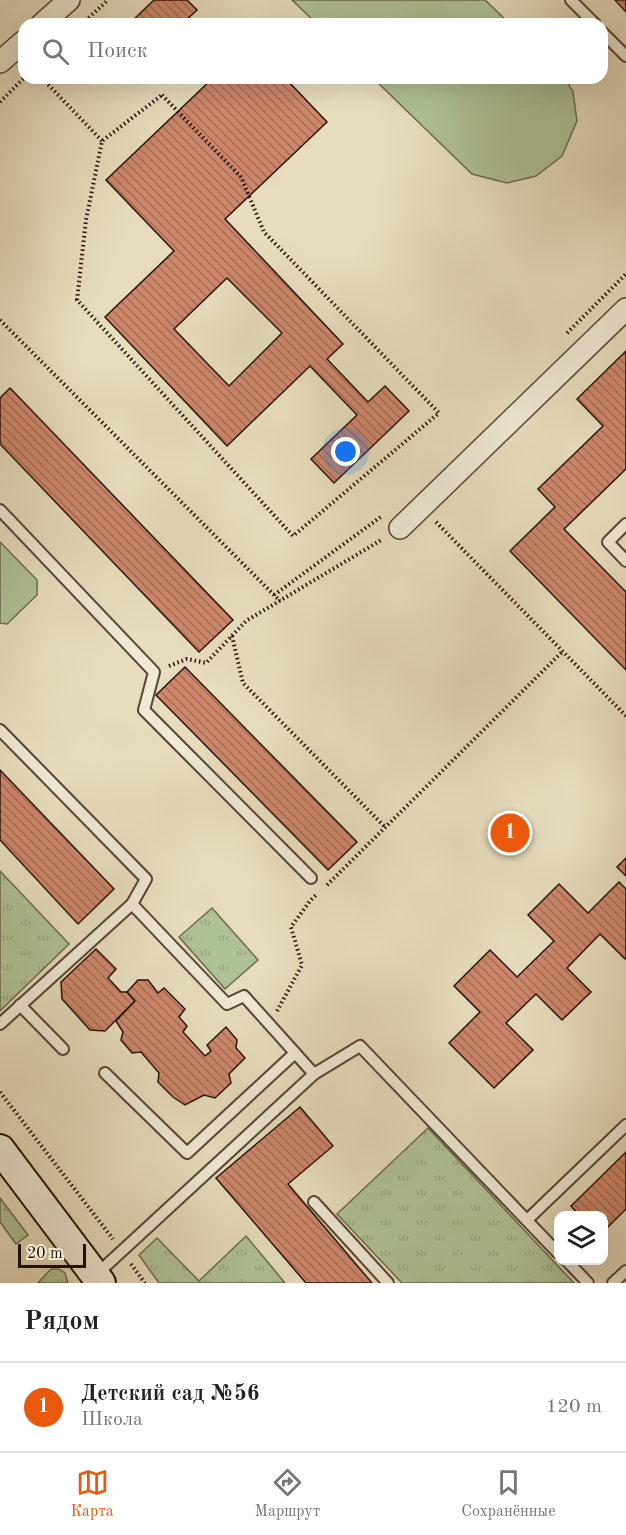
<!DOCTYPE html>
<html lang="ru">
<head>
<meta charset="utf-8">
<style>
	body { margin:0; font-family:"Old Standard TT",serif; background:#f2f2f2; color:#202124 }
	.controls { position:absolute; right:18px; bottom:18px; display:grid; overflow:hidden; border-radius:12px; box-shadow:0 6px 24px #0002 }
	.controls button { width:54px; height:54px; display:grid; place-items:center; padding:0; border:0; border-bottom:2px solid #e0e0e0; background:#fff; color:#202124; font:30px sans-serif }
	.scale { position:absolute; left:18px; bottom:15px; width:68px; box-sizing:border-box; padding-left:6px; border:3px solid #271105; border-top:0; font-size:16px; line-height:21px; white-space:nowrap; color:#271105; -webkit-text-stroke:4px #efe9d5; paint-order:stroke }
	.you { position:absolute; left:346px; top:452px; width:21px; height:21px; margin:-15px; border:4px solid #fff; border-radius:50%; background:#1a73e8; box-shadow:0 0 0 9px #1a73e833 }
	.badge { display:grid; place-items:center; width:39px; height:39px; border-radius:50%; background:#ea580c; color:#fff; font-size:20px; font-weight:700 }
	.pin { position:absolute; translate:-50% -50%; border:3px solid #fff; box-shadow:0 2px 6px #0006 }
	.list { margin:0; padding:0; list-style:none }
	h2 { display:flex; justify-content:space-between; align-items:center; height:78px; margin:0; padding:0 24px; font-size:26px }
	h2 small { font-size:20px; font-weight:400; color:#757577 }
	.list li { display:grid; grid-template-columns:39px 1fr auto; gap:18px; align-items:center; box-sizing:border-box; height:90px; padding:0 24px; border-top:2px solid #e0e0e0 }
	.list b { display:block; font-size:22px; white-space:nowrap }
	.list p { margin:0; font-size:20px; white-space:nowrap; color:#757577 }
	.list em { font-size:20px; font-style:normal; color:#757577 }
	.icon { flex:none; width:33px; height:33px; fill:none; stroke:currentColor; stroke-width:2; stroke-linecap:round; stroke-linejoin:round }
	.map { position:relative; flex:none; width:626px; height:1283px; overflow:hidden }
	.search { position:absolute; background:#fff; box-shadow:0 6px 24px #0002; left:18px; right:18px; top:18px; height:66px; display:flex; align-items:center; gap:15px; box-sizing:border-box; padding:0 21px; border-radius:18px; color:#757577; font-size:22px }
	.sheet { height:168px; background:#fff }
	nav { display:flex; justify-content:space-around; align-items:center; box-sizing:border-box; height:84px; border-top:2px solid #e0e0e0; background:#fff; font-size:16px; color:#757577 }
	nav a { display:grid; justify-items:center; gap:3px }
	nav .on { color:#ea580c }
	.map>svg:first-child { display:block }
	.grass { fill:url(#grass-tufts); stroke:#6b6a4e; stroke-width:1.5 }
	.forest { fill:url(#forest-firs); stroke:#6b6a4e; stroke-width:1.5 }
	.garden { fill:#afc297; stroke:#6b6a4e; stroke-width:1.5 }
	.building { fill:url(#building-back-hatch); stroke:#271105; stroke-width:1.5; fill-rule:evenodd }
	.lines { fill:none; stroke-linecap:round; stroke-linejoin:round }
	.service-casing { stroke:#574433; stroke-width:14 }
	.minor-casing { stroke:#574433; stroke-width:24 }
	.secondary-casing { stroke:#271105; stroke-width:32 }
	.path { stroke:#271105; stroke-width:4; stroke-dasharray:1.5 3; stroke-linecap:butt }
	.service { stroke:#efe9d5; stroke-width:10 }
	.minor { stroke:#efe9d5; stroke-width:21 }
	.secondary { stroke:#efe9d5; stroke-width:28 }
</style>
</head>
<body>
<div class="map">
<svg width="626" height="1283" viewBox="0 0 626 1283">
	<defs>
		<pattern id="grass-tufts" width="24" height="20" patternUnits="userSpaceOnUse" patternTransform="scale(1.5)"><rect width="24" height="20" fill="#afc297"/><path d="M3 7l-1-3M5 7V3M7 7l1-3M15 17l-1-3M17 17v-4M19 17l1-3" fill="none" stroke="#97a681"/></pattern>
		<pattern id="forest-firs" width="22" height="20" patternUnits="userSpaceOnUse" patternTransform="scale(1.5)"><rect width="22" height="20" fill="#afc297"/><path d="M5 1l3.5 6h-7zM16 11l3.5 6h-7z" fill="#97a681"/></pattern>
		<pattern id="building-back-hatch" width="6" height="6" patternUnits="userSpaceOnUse" patternTransform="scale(1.5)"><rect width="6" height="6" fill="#cd876b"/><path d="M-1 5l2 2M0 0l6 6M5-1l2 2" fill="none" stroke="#a66d56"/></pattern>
	</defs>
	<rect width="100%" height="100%" fill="#e7ddbe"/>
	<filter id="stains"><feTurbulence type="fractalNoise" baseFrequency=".00333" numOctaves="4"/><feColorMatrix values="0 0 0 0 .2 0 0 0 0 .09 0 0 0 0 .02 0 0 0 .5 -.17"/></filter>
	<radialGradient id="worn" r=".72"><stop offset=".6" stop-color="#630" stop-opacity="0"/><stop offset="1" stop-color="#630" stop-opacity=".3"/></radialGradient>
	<g class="grass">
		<path d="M0 871 69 944 0 1011Z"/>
		<path d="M212 908 258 960 225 989 179 937Z"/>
		<path d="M428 1128 574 1283H402L337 1214Z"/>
		<path d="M246 1236 285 1283H159L139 1255 157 1238 199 1281Z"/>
		<path d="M51 1269H59L65 1273 68 1283H38Z"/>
	</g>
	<path class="forest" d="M0 1198 28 1235 16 1244 0 1222Z"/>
	<g class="garden">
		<path d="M292 0H485L510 24H317Z"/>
		<path d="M373 78H565L573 92 577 121 562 156 536 176 507 183 472 174Z"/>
		<path d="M0 542 37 580V595L7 624 0 623Z"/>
	</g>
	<g class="building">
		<path d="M154 0H187L197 10 182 24H129Z"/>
		<path d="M615 0H626V12Z"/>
		<path d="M213 78H285L327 122 225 219 343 344 327 359 368 402 385 386 409 411 334 483 311 459 357 415 310 366 227 446 105 317 174 251 106 180ZM227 278 282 333 229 386 174 329Z"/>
		<path d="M626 351V469L564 529 626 592V670L510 551 555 507 538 489 603 426 577 399Z"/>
		<path d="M10 388 233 620 199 652 0 444V398Z"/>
		<path d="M185 667 357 842 328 870 156 695Z"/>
		<path d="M0 770 114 889 78 924 0 840Z"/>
		<path d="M626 858V876L617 867Z"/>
		<path d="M619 882 626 889V958L625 959 600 934 567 968 591 992 562 1020 536 994 506 1023 533 1050 494 1088 449 1043 480 1012 454 986 490 950 517 977 554 941 528 915 559 884 588 913Z"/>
		<path d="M96 949 116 969 108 978 121 992H127L135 1001 105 1031 90 1030 62 999 61 982Z"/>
		<path d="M138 980H148L158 993 164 988 185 1009 179 1017 187 1026 183 1032 205 1056 211 1051 207 1045 226 1027 237 1040 236 1048 245 1058 229 1074 231 1083 215 1098 204 1095 185 1105 173 1097 158 1082 159 1073 141 1052 132 1053 121 1040 123 1032 116 1021 135 1001 127 992Z"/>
		<path d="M300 1107 333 1146 288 1184 372 1283H306L216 1178Z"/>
		<path d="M626 1152V1209L604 1231V1216H580L571 1206Z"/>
	</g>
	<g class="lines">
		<defs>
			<g id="service">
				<path d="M571 0 595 24"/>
				<path d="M602 32 626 56"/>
				<path d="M0 510 154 672 144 710 311 878"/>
				<path d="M626 524 608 542 626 561"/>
				<path d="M0 730 146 879 132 904"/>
				<path d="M20 1005 63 1049"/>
				<path d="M0 1024 132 904 227 1004 244 996 314 1074"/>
				<path d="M105 1073 187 1153 295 1053"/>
				<path d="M314 1202 388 1283"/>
				<path d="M527 1220 626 1125"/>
				<path d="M566 1260 588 1283"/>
				<path d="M97 1274 314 1074 360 1046 558 1253"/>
				<path d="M613 1283 626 1271"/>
			</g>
			<g id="minor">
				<path d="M42 24 69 0"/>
				<path d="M0 62 24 41"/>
				<path d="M400 528 626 309"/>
			</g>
			<path id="secondary" d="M0 1149 101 1283"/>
		</defs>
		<use href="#service" class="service-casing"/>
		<use href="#minor" class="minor-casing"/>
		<use href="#secondary" class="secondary-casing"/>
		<g class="path">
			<path d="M82 24 108 0"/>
			<path d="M42 78 102 141"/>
			<path d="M162 95 241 177 264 232 439 413 293 536 77 300 86 220 102 141Z"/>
			<path d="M0 102 24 78"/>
			<path d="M0 320 280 601"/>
			<path d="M567 333 626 274"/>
			<path d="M436 522 626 716"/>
			<path d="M274 595 382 516"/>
			<path d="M232 636 243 683 385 827"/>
			<path d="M169 666 187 659 206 663 246 621 383 539"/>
			<path d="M327 885 563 651"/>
			<path d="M277 1011 302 965 291 927 310 901 317 894"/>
			<path d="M0 1092 113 1239"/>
			<path d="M131 1264 145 1283"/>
		</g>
		<use href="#service" class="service"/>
		<use href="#minor" class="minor"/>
		<use href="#secondary" class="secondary"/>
	</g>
	<rect width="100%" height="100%" filter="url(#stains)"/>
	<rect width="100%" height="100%" fill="url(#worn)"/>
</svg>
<div class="controls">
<button><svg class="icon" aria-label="layers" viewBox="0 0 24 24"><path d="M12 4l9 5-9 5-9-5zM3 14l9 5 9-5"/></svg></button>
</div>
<div class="scale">20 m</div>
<div class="you"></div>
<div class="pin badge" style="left:510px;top:833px">1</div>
<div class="search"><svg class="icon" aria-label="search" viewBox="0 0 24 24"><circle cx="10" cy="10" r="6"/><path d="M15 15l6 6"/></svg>Поиск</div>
</div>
<section class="sheet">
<h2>Рядом<small></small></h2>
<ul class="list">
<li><span class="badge">1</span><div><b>Детский сад №56</b><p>Школа</p></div><em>120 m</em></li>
</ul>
</section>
<nav>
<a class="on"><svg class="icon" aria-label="map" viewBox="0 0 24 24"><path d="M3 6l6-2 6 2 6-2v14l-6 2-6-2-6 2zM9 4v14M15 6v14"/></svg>Карта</a>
<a><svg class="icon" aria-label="directions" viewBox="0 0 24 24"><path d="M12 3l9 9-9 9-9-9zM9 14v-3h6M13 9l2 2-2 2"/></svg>Маршрут</a>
<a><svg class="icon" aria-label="saved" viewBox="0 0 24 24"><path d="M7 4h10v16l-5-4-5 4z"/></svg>Сохранённые</a>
</nav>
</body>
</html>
